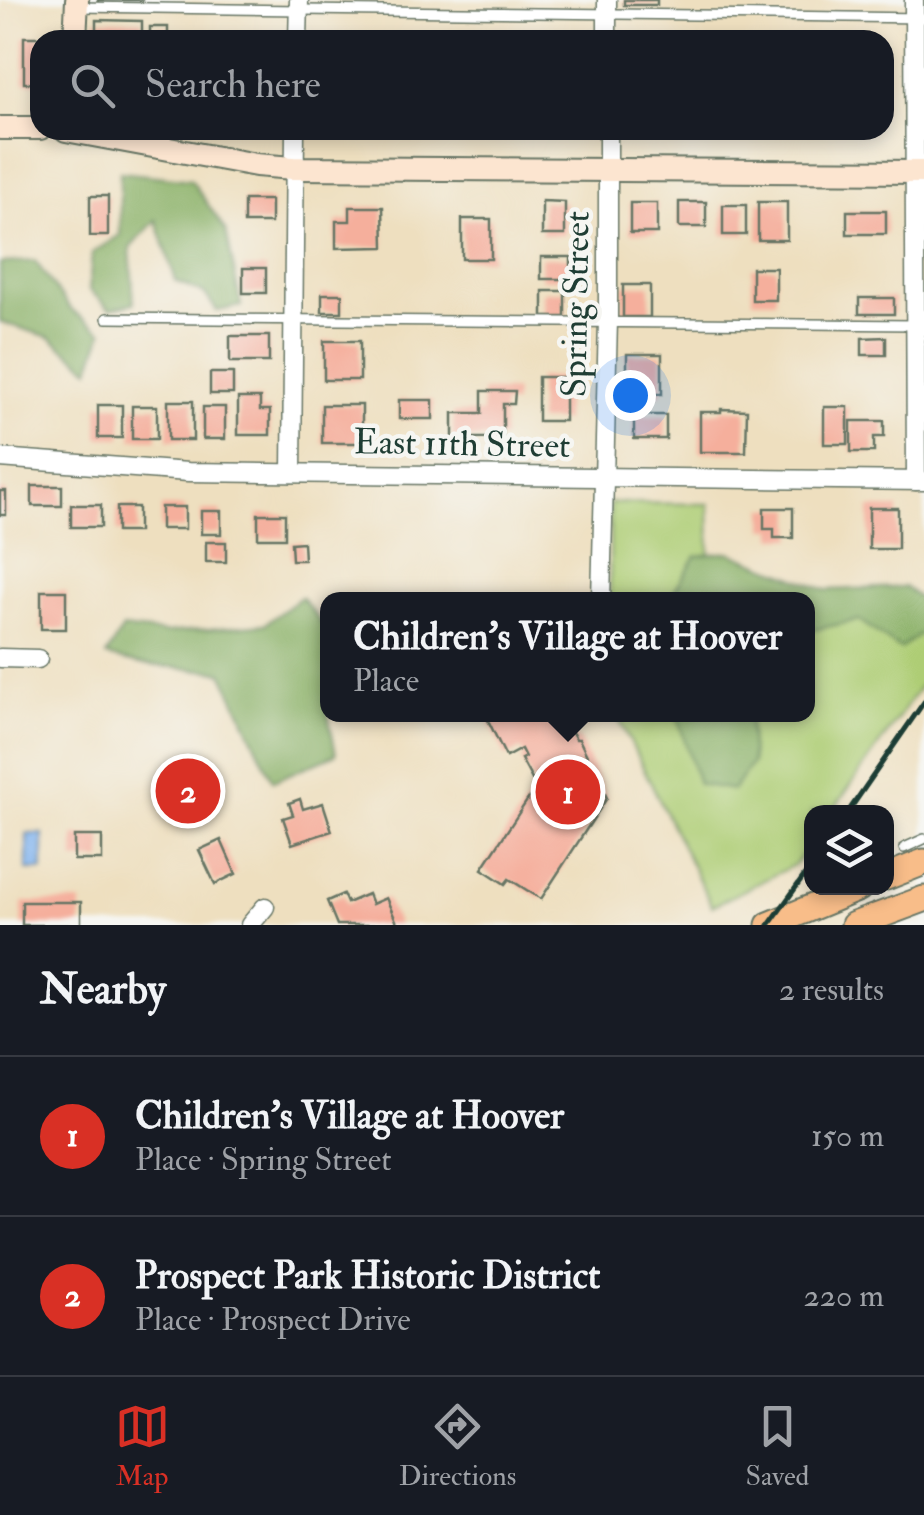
<!DOCTYPE html>
<html lang="en">
<head>
<meta charset="utf-8">
<style>
	body { margin:0; font-family:"IM FELL Double Pica",serif; background:#242831; color:#f1f3f6 }
	.controls { position:absolute; right:30px; bottom:30px; display:grid; overflow:hidden; border-radius:20px; box-shadow:0 5px 15px #0003 }
	.controls button { width:90px; height:90px; display:grid; place-items:center; padding:0; border:0; border-bottom:2px solid #363941; background:#171b24; color:#f1f3f6; font:50px sans-serif }
	.you { position:absolute; left:630px; top:395px; width:35px; height:35px; margin:-25px; border:8px solid #fff; border-radius:50%; background:#1a73e8; box-shadow:0 0 0 15px #1a73e833 }
	.badge { display:grid; place-items:center; width:65px; height:65px; border-radius:50%; background:#d93025; color:#fff; font-size:32px; font-weight:700 }
	.pin { position:absolute; translate:-50% -50%; border:5px solid #fff; box-shadow:0 2px 10px #0006 }
	.popup { position:absolute; left:320px; top:592px; width:495px; height:130px; box-sizing:border-box; display:grid; place-content:center; border-radius:20px; background:#171b24; filter:drop-shadow(0 2px 8px #0005); font-size:32px; white-space:nowrap; color:#9ea1a6 }
	.popup b { font-size:38px; color:#f1f3f6 }
	.popup::after { content:''; position:absolute; left:50%; top:100%; margin-left:-20px; border:20px solid transparent; border-top-color:#171b24 }
	.list { margin:0; padding:0; list-style:none }
	h2 { display:flex; justify-content:space-between; align-items:center; height:130px; margin:0; padding:0 40px; font-size:42px }
	h2 small { font-size:32px; font-weight:400; color:#9ea1a6 }
	.list li { display:grid; grid-template-columns:65px 1fr auto; gap:30px; align-items:center; box-sizing:border-box; height:160px; padding:0 40px; border-top:2px solid #363941 }
	.list b { display:block; font-size:38px; white-space:nowrap }
	.list p { margin:0; font-size:32px; white-space:nowrap; color:#9ea1a6 }
	.list em { font-size:32px; font-style:normal; color:#9ea1a6 }
	.icon { flex:none; width:55px; height:55px; fill:none; stroke:currentColor; stroke-width:2; stroke-linecap:round; stroke-linejoin:round }
	.map { position:relative; flex:none; width:924px; height:925px; overflow:hidden }
	.search { position:absolute; background:#171b24; box-shadow:0 5px 15px #0003; left:30px; right:30px; top:30px; height:110px; display:flex; align-items:center; gap:25px; box-sizing:border-box; padding:0 35px; border-radius:30px; color:#9ea1a6; font-size:38px }
	.sheet { height:450px; background:#171b24 }
	nav { display:flex; justify-content:space-around; align-items:center; box-sizing:border-box; height:140px; border-top:2px solid #363941; background:#171b24; font-size:28px; color:#9ea1a6 }
	nav a { display:grid; justify-items:center; gap:5px }
	nav .on { color:#d93025 }
	.map>svg:first-child { display:block }
	.green { fill:#aecd75; stroke:#668554; stroke-width:2.5 }
	.forest { fill:#8ab066; stroke:#54764d; stroke-width:2.5 }
	.water { fill:#82b3ee; stroke:#507891; stroke-width:2.5 }
	.building { fill:#f5af9c }
	.lines { fill:none; stroke-linecap:round; stroke-linejoin:round }
	.lane-casing { stroke:#677665; stroke-width:12 }
	.street-casing { stroke:#677665; stroke-width:21 }
	.secondary-casing { stroke:#677665; stroke-width:26 }
	.primary-casing { stroke:#677665; stroke-width:29 }
	.lane { stroke:#fff; stroke-width:9 }
	.street { stroke:#fff; stroke-width:18 }
	.secondary { stroke:#fce5d0; stroke-width:22 }
	.primary { stroke:#f8bd89; stroke-width:25 }
	.rail { stroke:#1f3d34; stroke-width:5 }
	.labels { text-anchor:middle; stroke-width:9; stroke-linejoin:round; paint-order:stroke }
	.street-label { font-size:35px; fill:#1f3d34; stroke:#f6f6f2 }
</style>
</head>
<body>
<div class="map">
<svg width="924" height="925" viewBox="0 0 924 925">
	<rect width="100%" height="100%" fill="#f6f6f2"/>
	<filter id="ink" filterUnits="userSpaceOnUse"><feTurbulence type="fractalNoise" baseFrequency=".01" numOctaves="2"/><feDisplacementMap in="SourceGraphic" scale="20" xChannelSelector="R" yChannelSelector="G"/><feConvolveMatrix kernelMatrix="1 2 1 2 8 2 1 2 1" color-interpolation-filters="sRGB"/></filter>
	<filter id="wash" filterUnits="userSpaceOnUse"><feTurbulence type="fractalNoise" baseFrequency=".0048" numOctaves="4" result="noise"/><feDisplacementMap in="SourceGraphic" scale="40" xChannelSelector="R" yChannelSelector="G"/><feGaussianBlur stdDeviation="2.25" result="paint"/><feColorMatrix in="noise" values="0 0 0 0 0 0 0 0 0 0 0 0 0 0 0 0 0 1.4 0 .05"/><feComposite in="paint" operator="in"/></filter>
	<g filter="url(#wash)">
		<rect width="100%" height="100%" fill="#eedfbf"/>
		<path class="green" d="M610 503 709 504 710 561 835 608 924 610V681L832 812H812L811 842 796 864 712 906 617 715 808 714V600H610Z"/>
		<g class="forest">
			<path d="M120 172 191 180 226 231 241 306 217 311 205 294 176 281 156 220 130 248 134 303 110 309 89 290 92 253 120 235Z"/>
			<path d="M35 261 71 310 103 332 90 369 49 337 0 322V263Z"/>
			<path d="M729 552 826 590 905 587 924 602V631L900 649 859 620 808 631V600L669 599 696 556Z"/>
			<path d="M301 597 328 632V714L336 754 273 781 222 672 140 664 106 656 123 628 166 633 265 624Z"/>
			<path d="M677 715H749L752 763 733 790 698 784Z"/>
		</g>
		<rect class="water" x="27" y="834" width="16" height="36"/>
		<g id="blocks">
			<g class="building">
				<rect x="98" y="0" width="44" height="4"/>
				<rect x="624" y="0" width="33" height="5"/>
				<path d="M96 20 142 21V40H96Z"/>
				<rect x="150" y="27" width="18" height="13"/>
				<rect x="24" y="37" width="16" height="46"/>
				<rect x="536" y="130" width="30" height="4"/>
				<rect x="90" y="196" width="18" height="40"/>
				<rect x="244" y="200" width="27" height="23"/>
				<path d="M542 201 565 202V235H542Z"/>
				<rect x="679" y="202" width="27" height="25"/>
				<rect x="758" y="202" width="29" height="38"/>
				<rect x="630" y="203" width="27" height="30"/>
				<rect x="723" y="205" width="23" height="30"/>
				<path d="M350 207H383L384 247 336 248V221H350Z"/>
				<rect x="847" y="211" width="39" height="23"/>
				<rect x="462" y="219" width="29" height="40"/>
				<rect x="541" y="257" width="30" height="22"/>
				<rect x="243" y="268" width="23" height="25"/>
				<rect x="752" y="268" width="24" height="32"/>
				<rect x="623" y="285" width="27" height="32"/>
				<rect x="543" y="291" width="22" height="26"/>
				<rect x="322" y="294" width="20" height="18"/>
				<rect x="859" y="298" width="35" height="16"/>
				<rect x="230" y="336" width="39" height="26"/>
				<path d="M886 337V355H862V338Z"/>
				<rect x="324" y="341" width="36" height="39"/>
				<rect x="627" y="354" width="35" height="40"/>
				<rect x="210" y="373" width="23" height="21"/>
				<rect x="538" y="377" width="27" height="44"/>
				<path d="M482 391H515L514 404H503V438H453V413H482Z"/>
				<path d="M238 398H260V410H270V435H238Z"/>
				<rect x="399" y="400" width="34" height="19"/>
				<rect x="168" y="401" width="25" height="39"/>
				<rect x="98" y="405" width="24" height="33"/>
				<rect x="322" y="405" width="40" height="38"/>
				<rect x="132" y="406" width="25" height="33"/>
				<rect x="203" y="407" width="22" height="32"/>
				<rect x="824" y="407" width="24" height="37"/>
				<path d="M721 409 747 410 746 452H700V412H721Z"/>
				<rect x="634" y="415" width="32" height="24"/>
				<path d="M851 421H884V437H874V452H851Z"/>
				<rect x="32" y="486" width="30" height="20"/>
				<rect x="0" y="491" width="6" height="24"/>
				<rect x="71" y="505" width="30" height="22"/>
				<rect x="117" y="507" width="21" height="25"/>
				<rect x="161" y="507" width="24" height="22"/>
				<path d="M764 508H793V538H774V529H764Z"/>
				<rect x="869" y="508" width="29" height="41"/>
				<rect x="201" y="511" width="20" height="23"/>
				<rect x="258" y="514" width="27" height="24"/>
				<rect x="206" y="542" width="20" height="20"/>
				<path d="M303 542 304 560H292L291 543Z"/>
				<rect x="41" y="591" width="25" height="38"/>
				<path d="M485 714H561L576 739H579L607 798 541 899 509 879 505 884 482 869 536 787 521 759 525 757 521 749 506 757Z"/>
				<path d="M300 799 303 809 323 803 332 831 292 844 283 818 293 815 289 803Z"/>
				<rect x="74" y="836" width="28" height="24"/>
				<path d="M221 840 236 874 215 884 199 850Z"/>
				<path d="M343 894 347 903 368 894 372 904 386 898 398 925H337L327 901Z"/>
				<rect x="22" y="902" width="59" height="23"/>
			</g>
		</g>
	</g>
	<g filter="url(#ink)">
		<use href="#blocks" fill-opacity="0" stroke="#677665" stroke-width="2.5"/>
		<g class="lines">
			<defs>
				<g id="lane">
					<path d="M77 7 924 18"/>
					<path d="M107 318 914 325"/>
					<path d="M904 848 924 839"/>
				</g>
				<g id="street">
					<path d="M607 0V40"/>
					<path d="M914 0 916 481"/>
					<path d="M298 40 299 0"/>
					<path d="M0 458 188 472 924 481"/>
					<path d="M292 473 295 130"/>
					<path d="M601 600 608 320V130"/>
					<path d="M0 658 38 659"/>
					<path d="M250 925 265 907"/>
				</g>
				<g id="secondary">
					<path d="M75 40 77 0"/>
					<path d="M0 128H40"/>
					<path d="M66 130 256 165 293 168 924 172"/>
				</g>
				<g id="primary">
					<path d="M886 877 924 862"/>
					<path d="M769 925 859 888"/>
					<path d="M854 925 924 899"/>
				</g>
			</defs>
			<use href="#lane" class="lane-casing"/>
			<use href="#street" class="street-casing"/>
			<use href="#secondary" class="secondary-casing"/>
			<use href="#primary" class="primary-casing"/>
			<use href="#lane" class="lane"/>
			<use href="#street" class="street"/>
			<use href="#secondary" class="secondary"/>
			<use href="#primary" class="primary"/>
			<g class="rail">
				<path d="M848 812 924 702"/>
				<path d="M769 925 812 865"/>
			</g>
		</g>
	</g>
	<g class="labels">
		<g class="street-label">
			<text transform="translate(575 304) rotate(-89)" y="12">Spring Street</text>
			<text transform="translate(462 443) rotate(1)" y="12">East 11th Street</text>
		</g>
	</g>
</svg>
<div class="controls">
<button><svg class="icon" aria-label="layers" viewBox="0 0 24 24"><path d="M12 4l9 5-9 5-9-5zM3 14l9 5 9-5"/></svg></button>
</div>
<div class="you"></div>
<div class="pin badge" style="left:568px;top:792px">1</div>
<div class="popup"><b>Children's Village at Hoover</b>Place</div>
<div class="pin badge" style="left:188px;top:791px">2</div>
<div class="search"><svg class="icon" aria-label="search" viewBox="0 0 24 24"><circle cx="10" cy="10" r="6"/><path d="M15 15l6 6"/></svg>Search here</div>
</div>
<section class="sheet">
<h2>Nearby<small>2 results</small></h2>
<ul class="list">
<li><span class="badge">1</span><div><b>Children's Village at Hoover</b><p>Place · Spring Street</p></div><em>150 m</em></li>
<li><span class="badge">2</span><div><b>Prospect Park Historic District</b><p>Place · Prospect Drive</p></div><em>220 m</em></li>
</ul>
</section>
<nav>
<a class="on"><svg class="icon" aria-label="map" viewBox="0 0 24 24"><path d="M3 6l6-2 6 2 6-2v14l-6 2-6-2-6 2zM9 4v14M15 6v14"/></svg>Map</a>
<a><svg class="icon" aria-label="directions" viewBox="0 0 24 24"><path d="M12 3l9 9-9 9-9-9zM9 14v-3h6M13 9l2 2-2 2"/></svg>Directions</a>
<a><svg class="icon" aria-label="saved" viewBox="0 0 24 24"><path d="M7 4h10v16l-5-4-5 4z"/></svg>Saved</a>
</nav>
</body>
</html>
